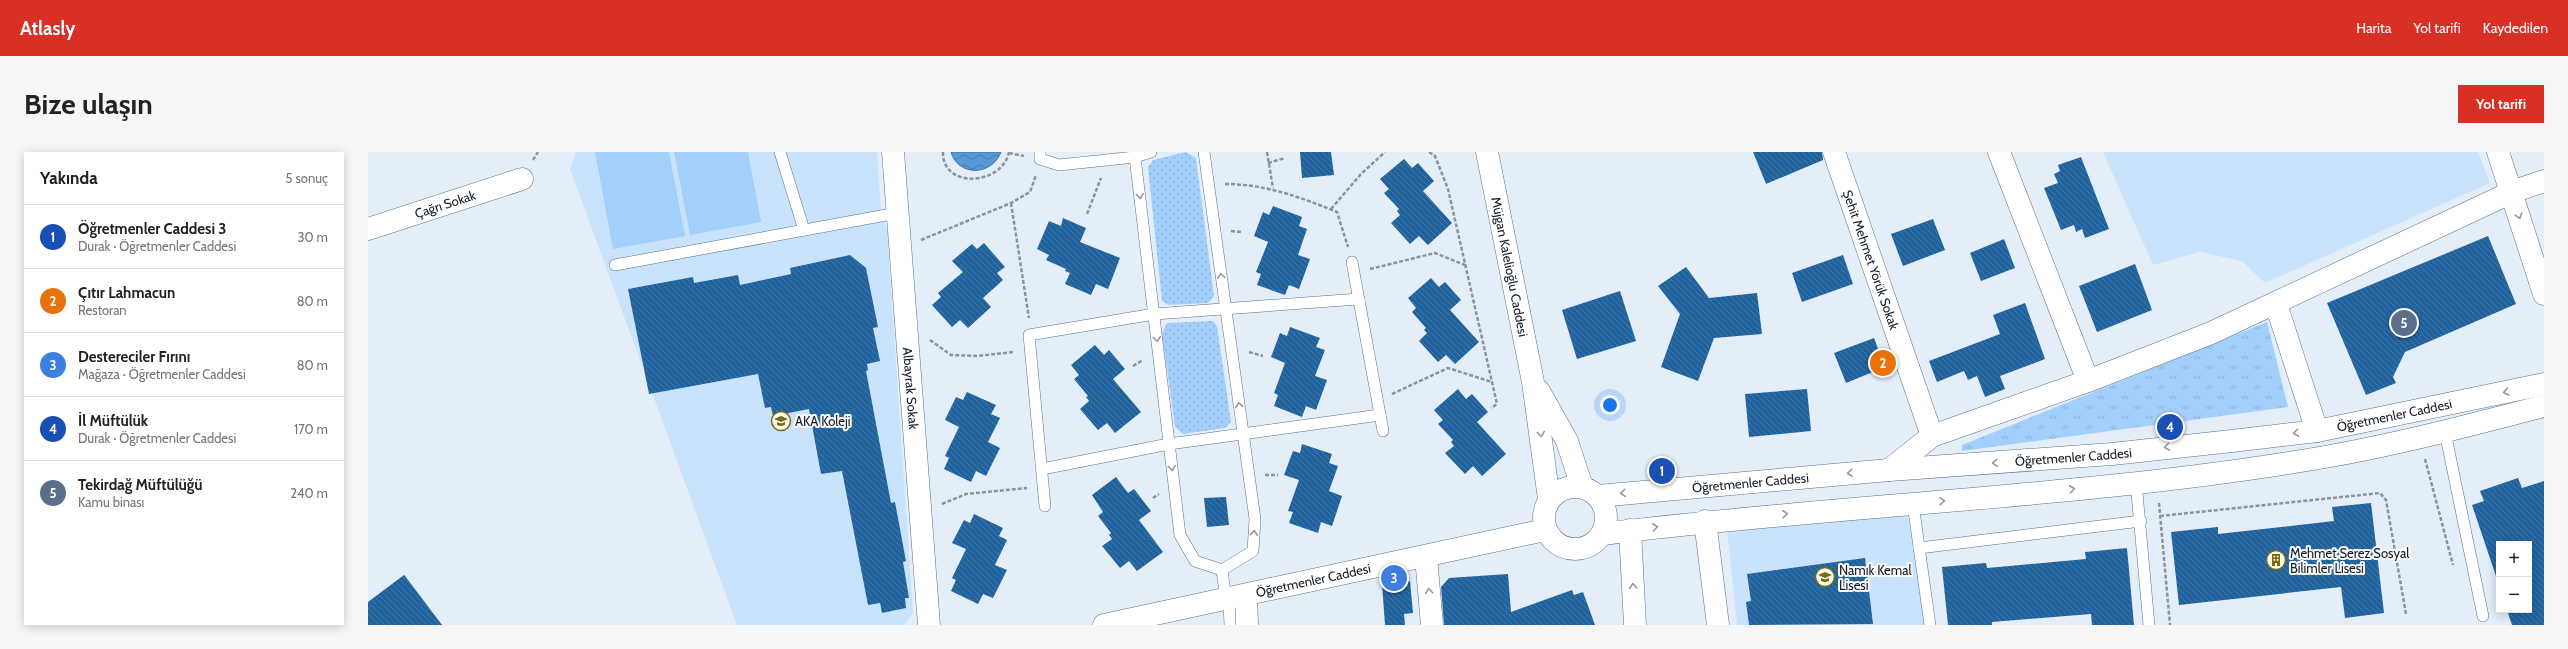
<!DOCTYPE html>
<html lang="tr">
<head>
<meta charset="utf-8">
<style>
	body { margin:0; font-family:Cabin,sans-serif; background:#f6f6f6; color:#222 }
	.controls { position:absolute; right:12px; bottom:12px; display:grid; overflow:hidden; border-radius:0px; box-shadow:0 2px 10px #0003 }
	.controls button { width:36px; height:36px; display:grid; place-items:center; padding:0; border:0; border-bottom:1px solid #e0e0e0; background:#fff; color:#222; font:20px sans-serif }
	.you { position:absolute; left:1242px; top:253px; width:14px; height:14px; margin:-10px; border:3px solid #fff; border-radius:50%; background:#1a73e8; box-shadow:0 0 0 6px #1a73e833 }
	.badge { display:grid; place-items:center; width:26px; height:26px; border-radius:50%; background:#d93025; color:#fff; font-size:13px; font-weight:700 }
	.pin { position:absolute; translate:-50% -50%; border:2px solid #fff; box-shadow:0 1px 4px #0006 }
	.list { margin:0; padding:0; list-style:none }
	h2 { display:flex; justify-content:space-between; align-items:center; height:52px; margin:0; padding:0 16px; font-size:17px }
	h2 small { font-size:13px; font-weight:400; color:#767676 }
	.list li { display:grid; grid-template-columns:26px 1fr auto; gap:12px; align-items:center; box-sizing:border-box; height:64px; padding:0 16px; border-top:1px solid #e0e0e0 }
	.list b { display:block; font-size:15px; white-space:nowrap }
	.list p { margin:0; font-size:13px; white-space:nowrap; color:#767676 }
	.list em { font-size:13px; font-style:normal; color:#767676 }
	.map { position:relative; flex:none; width:2176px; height:473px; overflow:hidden; border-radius:0px }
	header { display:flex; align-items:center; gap:24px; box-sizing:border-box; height:56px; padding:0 20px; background:#d93025; color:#fff }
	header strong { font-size:19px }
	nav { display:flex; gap:22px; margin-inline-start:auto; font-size:14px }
	.intro { display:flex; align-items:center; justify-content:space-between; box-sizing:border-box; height:96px; padding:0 24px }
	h1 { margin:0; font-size:28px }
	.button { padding:10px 18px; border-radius:0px; background:#d93025; color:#fff; font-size:14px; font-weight:700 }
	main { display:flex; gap:24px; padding:0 24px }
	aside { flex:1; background:#fff; border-radius:0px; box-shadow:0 2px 10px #0003 }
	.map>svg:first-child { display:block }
	.built { fill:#c9e3fd }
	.grass { fill:url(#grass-dots) }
	.park { fill:url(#park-tufts) }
	.pitch { fill:#a3cffc }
	.water { fill:url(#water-waves); stroke:#4373a2 }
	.building { fill:url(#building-back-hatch) }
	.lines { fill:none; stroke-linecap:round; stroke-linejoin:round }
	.lane-casing { stroke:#5a728a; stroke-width:12 }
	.street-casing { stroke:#5a728a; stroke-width:23 }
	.secondary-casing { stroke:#5a728a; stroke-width:23 }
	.path { stroke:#8b959f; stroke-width:2.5; stroke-dasharray:4 2; stroke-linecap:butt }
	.lane { stroke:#fff; stroke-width:11 }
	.street { stroke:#fff; stroke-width:22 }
	.secondary { stroke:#fff; stroke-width:22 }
	.oneway { stroke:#95999e }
	.labels { text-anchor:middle; stroke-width:4; stroke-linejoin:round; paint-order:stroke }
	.street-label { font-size:13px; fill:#141d27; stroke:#fafafa }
	.poi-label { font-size:13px; fill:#141d27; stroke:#fafafa; text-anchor:start }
</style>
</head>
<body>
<header>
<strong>Atlasly</strong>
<nav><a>Harita</a><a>Yol tarifi</a><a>Kaydedilen</a></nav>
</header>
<div class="intro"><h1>Bize ulaşın</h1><a class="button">Yol tarifi</a></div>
<main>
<aside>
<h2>Yakında<small>5 sonuç</small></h2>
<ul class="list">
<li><span class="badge" style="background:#1a4fb4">1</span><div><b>Öğretmenler Caddesi 3</b><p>Durak · Öğretmenler Caddesi</p></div><em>30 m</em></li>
<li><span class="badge" style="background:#e8710a">2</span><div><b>Çıtır Lahmacun</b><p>Restoran</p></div><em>80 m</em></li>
<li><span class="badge" style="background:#3f7fe0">3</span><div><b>Destereciler Fırını</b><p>Mağaza · Öğretmenler Caddesi</p></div><em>80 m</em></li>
<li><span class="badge" style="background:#1a4fb4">4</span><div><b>İl Müftülük</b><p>Durak · Öğretmenler Caddesi</p></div><em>170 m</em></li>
<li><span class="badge" style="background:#5c6f8a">5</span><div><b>Tekirdağ Müftülüğü</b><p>Kamu binası</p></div><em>240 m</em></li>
</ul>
</aside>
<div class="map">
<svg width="2176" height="473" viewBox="0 0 2176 473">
	<defs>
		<pattern id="grass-dots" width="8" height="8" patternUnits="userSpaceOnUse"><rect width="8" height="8" fill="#a3cffc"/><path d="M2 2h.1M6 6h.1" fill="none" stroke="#8bb1d8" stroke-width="1.8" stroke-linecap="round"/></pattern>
		<pattern id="park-tufts" width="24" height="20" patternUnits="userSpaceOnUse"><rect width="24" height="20" fill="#a3cffc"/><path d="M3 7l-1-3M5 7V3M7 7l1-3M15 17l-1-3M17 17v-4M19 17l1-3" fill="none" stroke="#8bb1d8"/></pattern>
		<pattern id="water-waves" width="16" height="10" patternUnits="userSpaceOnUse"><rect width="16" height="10" fill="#5798d6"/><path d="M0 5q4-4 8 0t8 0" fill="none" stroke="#477bae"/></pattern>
		<pattern id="building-back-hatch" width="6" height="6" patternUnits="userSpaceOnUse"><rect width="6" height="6" fill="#1f629d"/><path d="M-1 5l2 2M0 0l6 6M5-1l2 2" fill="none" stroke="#4578a5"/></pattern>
	</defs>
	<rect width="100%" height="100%" fill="#e3eef9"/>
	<g class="built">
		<path d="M208 0H509L513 59 519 78 545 461 536 473H369L202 17Z"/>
		<path d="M1735 0H2110L2122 31 1897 131 1874 109 1832 100 1785 113Z"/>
		<path d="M1539 360 1559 473H1369L1359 377Z"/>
	</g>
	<g class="grass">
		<path d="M818 0 828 6 846 144 840 151 801 153 794 149 780 15 785 8Z"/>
		<path d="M845 169 849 174 863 270 857 276 815 282 807 275 794 181 799 171Z"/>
	</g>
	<path class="park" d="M1899 170 1920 255 1594 299V293Z"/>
	<g class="pitch">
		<path d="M227 0H301L317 84 245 97Z"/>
		<path d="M306 0H380L393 70 322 83Z"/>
	</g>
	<path class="water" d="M583 0H633C624 24 590 25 583 0Z"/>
	<g class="building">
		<path d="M932 0H963L966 23 934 26Z"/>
		<path d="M1385 0H1454L1455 8 1398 32Z"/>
		<path d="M1713 5 1741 77 1717 86 1714 77 1708 80 1706 73 1693 78 1676 36 1690 31 1686 22 1692 19 1690 13Z"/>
		<path d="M1036 7 1044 16 1050 11 1066 29 1055 39 1084 71 1060 93 1051 84 1042 92 1023 71 1032 63 1029 59 1031 57 1016 41 1021 37 1012 27Z"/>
		<path d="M905 54 934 65 931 74 939 77 930 103 942 107 931 137 921 133 917 143 889 133 893 122 888 120 900 90 886 84 895 60 901 63Z"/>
		<path d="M695 66 718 76 712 90 752 106 740 137 728 132 723 143 697 132 702 121 697 119 698 117 678 108 681 103 669 97 681 69 693 74Z"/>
		<path d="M1565 67 1577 98 1535 114 1523 82Z"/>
		<path d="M2120 84 2148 152 2037 200 2025 225 2028 231 1998 243 1959 151Z"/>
		<path d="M1636 87 1647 116 1613 129 1602 101Z"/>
		<path d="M616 91 637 115 629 121 635 128 615 146 623 155 600 176 592 168 584 175 564 153 573 145 570 141 595 120 584 109 604 92 609 97Z"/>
		<path d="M482 103 498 116 510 175 505 176 512 209 499 212 500 218 498 219 523 351 527 350 538 409 535 410 541 446H537L538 456 514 461 512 451 500 453 474 319 453 322 441 257 405 264 403 255 397 256 390 222 281 242 260 137 325 125 326 131 370 123 372 133 423 122 422 116Z"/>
		<path d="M1475 103 1485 132 1434 150 1424 121Z"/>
		<path d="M1767 112 1784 158 1729 180 1711 134Z"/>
		<path d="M1318 115 1341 146 1389 141 1394 182 1346 186 1330 229 1293 215 1312 162 1290 134Z"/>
		<path d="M1063 126 1071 135 1077 130 1093 148 1082 158 1111 190 1087 212 1078 203 1070 210 1051 189 1059 181 1056 178 1058 176 1044 160 1048 156 1040 146Z"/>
		<path d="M1252 139 1268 189 1209 207 1194 158Z"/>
		<path d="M1657 151 1677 207 1632 224 1637 237 1617 245 1609 224 1600 228 1596 219 1569 230 1561 209 1632 182 1625 163Z"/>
		<path d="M922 175 952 186 948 195 957 198 947 224 959 228 948 258 938 254 934 265 906 254 910 243 906 241 917 211 903 205 912 181 919 184Z"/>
		<path d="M1506 186 1517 215 1478 231 1466 201Z"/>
		<path d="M727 193 736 203 741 198 757 217 745 227 773 260 747 281 739 271 730 278 712 257 721 249 718 245 720 244 706 227 711 223 703 213Z"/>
		<path d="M1090 237 1098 247 1104 242 1120 260 1109 270 1138 302 1114 324 1105 314 1097 322 1077 301 1086 294 1083 290 1085 288 1070 272 1075 268 1066 258Z"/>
		<path d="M1439 237 1443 279 1381 285 1377 242Z"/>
		<path d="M599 240 628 253 623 262 632 266 620 290 632 296 618 324 608 319 603 330 576 317 581 306 577 304 591 275 577 268 588 245 595 248Z"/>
		<path d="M934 292 964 302 961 311 970 314 961 339 974 344 964 374 953 370 950 381 921 371 925 360 920 359 931 328 916 323 925 299 932 301Z"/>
		<path d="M748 325 760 341 766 337 783 359 771 368 795 400 769 419 761 409 752 416 734 394 744 387 741 383 743 381 730 364 735 360 724 343Z"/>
		<path d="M2150 326 2154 336 2176 329V473H2144L2139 458H2161V392H2131V433L2104 353 2116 349 2112 339Z"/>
		<path d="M858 345 861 373 839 375 836 346Z"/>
		<path d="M2003 351 2016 461 1977 466 1973 435 1811 453 1803 380 1850 375V382L1966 369 1964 355Z"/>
		<path d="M606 362 635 376 631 384 639 388 627 413 639 418 625 446 615 442 610 452 583 439 588 428 584 426 598 397 584 391 596 368 602 371Z"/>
		<path d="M1759 396 1766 473H1724L1723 462 1624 470V473H1580L1574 415 1618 411 1619 416 1718 407 1717 400Z"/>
		<path d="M1497 406 1505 472 1381 473 1378 450 1383 449 1379 422Z"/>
		<path d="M1140 422 1143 460 1204 438 1206 443 1215 440 1227 473H1076L1073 435 1081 426Z"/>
		<path d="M36 423 37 424 74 473H0V450Z"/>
		<path d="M1042 429 1045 461 1036 462 1037 473H1017L1014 432Z"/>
	</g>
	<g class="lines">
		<defs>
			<g id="lane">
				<path d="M412 0 436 78"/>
				<path d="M672 0V7L691 13 767 5 783 0"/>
				<path d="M767 5 812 383 827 409 854 418 885 399 887 367 836 0"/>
				<path d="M984 110 1015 279"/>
				<path d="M247 113 529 61"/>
				<path d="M2077 280 2115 464"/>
				<path d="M674 317 801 292 1012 263"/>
				<path d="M1768 330 1781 473"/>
				<path d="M1545 352 1562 473"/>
				<path d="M677 354 661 183 786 162 991 147"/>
				<path d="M1551 396 1773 369"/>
				<path d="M854 418 858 448"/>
				<path d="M861 448 862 473"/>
			</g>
			<g id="street">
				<path id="s1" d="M525 0 561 473"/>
				<path id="s2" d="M1466 0 1564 284"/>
				<path d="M1631 0 1720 229"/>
				<path id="s3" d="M0 77 154 27"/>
				<path d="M1908 152 1949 279"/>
				<path d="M1521 318 1564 284 1720 229 1843 181 2144 40"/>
				<path d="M1337 369 1350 473"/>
				<path d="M1262 378 1267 473"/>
				<path d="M1058 405 1064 473"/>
				<path d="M878 444 879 473"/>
			</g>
			<g id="secondary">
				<path id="s4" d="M1119 0 1165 230 1181 347"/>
				<path d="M2130 0 2176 142"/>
				<path d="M2144 40 2176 29"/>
				<path d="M1171 239 1199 289 1214 335"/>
				<circle cx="1207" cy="366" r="31"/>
				<path id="s5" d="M1230 344 1521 318 1744 302 1864 289 1949 279 2176 232"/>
				<path d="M1235 382C1475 352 1718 346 1957 305 2031 292 2103 273 2176 254"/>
				<path id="s6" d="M736 473 1177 378"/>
			</g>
		</defs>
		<use href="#lane" class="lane-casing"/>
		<use href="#street" class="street-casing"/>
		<use href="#secondary" class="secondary-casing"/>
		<g class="path">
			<path d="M575 0C574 37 634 34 641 0"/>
			<path d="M899 0 905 36"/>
			<path d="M1061 0 1067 4 1080 37 1129 252 1123 256"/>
			<path d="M641 1 656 4"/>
			<path d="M165 8 170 0"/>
			<path d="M900 11 917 6"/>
			<path d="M857 32C897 32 932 45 969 60L980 95"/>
			<path d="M643 51 661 166"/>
			<path d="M963 57 993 22 1017 0"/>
			<path d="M719 62 733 26"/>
			<path d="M863 79 873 80"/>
			<path d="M553 88 643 51 662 40 668 23"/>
			<path d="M1002 117 1067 101 1097 113"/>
			<path d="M562 188 583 203 609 204 646 200"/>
			<path d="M881 200 895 204"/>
			<path d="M765 214 775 208"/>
			<path d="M1024 242 1080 216 1124 230"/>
			<path d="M2057 307 2085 413"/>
			<path d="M897 323H910"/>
			<path d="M785 346 791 342"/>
			<path d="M1791 351 1802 473"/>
			<path d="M574 352 598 342 659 336"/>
			<path d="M1792 364 2012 341 2018 348 2038 462"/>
		</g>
		<use href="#lane" class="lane"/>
		<use href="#street" class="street"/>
		<use href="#secondary" class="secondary"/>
	</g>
	<defs><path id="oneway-chevron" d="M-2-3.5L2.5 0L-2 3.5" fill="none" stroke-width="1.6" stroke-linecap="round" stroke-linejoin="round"/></defs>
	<g class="oneway">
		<use href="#oneway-chevron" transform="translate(772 44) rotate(83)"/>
		<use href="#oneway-chevron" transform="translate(2151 64) rotate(73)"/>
		<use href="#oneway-chevron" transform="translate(853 124) rotate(-98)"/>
		<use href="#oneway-chevron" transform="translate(789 187) rotate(84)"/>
		<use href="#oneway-chevron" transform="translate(2138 240) rotate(169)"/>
		<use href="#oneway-chevron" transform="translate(871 253) rotate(-98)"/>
		<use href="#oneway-chevron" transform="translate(1928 281) rotate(173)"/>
		<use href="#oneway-chevron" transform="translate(1173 282) rotate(82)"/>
		<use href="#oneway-chevron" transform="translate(1799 295) rotate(173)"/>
		<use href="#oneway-chevron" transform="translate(1627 311) rotate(176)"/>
		<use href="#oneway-chevron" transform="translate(804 316) rotate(83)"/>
		<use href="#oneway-chevron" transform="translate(1482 321) rotate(175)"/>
		<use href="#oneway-chevron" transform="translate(1704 337) rotate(-7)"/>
		<use href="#oneway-chevron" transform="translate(1255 341) rotate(175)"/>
		<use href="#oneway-chevron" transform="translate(1574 349) rotate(-5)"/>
		<use href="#oneway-chevron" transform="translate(1417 362) rotate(-5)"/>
		<use href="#oneway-chevron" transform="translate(1287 375) rotate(-7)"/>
		<use href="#oneway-chevron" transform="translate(886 381) rotate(-85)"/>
		<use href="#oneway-chevron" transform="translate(1265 434) rotate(-93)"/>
		<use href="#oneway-chevron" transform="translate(1061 439) rotate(-95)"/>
	</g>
	<defs>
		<symbol id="school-ring" viewBox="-11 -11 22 22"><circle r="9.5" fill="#fafafa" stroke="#7b6b05" stroke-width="1.5"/><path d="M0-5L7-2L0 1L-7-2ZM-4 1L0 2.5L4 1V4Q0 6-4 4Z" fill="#7b6b05"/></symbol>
		<symbol id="building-ring" viewBox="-11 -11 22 22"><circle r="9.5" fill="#fafafa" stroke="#7b6b05" stroke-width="1.5"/><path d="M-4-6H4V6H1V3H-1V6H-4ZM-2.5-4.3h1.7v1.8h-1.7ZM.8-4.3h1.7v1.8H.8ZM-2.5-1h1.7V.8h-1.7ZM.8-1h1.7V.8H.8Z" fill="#7b6b05"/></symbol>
	</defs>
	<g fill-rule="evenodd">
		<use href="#school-ring" x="402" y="258" width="22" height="22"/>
		<use href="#building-ring" x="1897" y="397" width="22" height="22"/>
		<use href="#school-ring" x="1446" y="414" width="22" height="22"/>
	</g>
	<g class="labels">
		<g class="street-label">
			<text dy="5" stroke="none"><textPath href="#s3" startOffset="81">Çağrı Sokak</textPath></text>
			<text dy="5" stroke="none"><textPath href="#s2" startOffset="114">Şehit Mehmet Yörük Sokak</textPath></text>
			<text dy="5" stroke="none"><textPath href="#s4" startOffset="117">Müjgan Kalelioğlu Caddesi</textPath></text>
			<text dy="5" stroke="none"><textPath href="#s1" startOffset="237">Albayrak Sokak</textPath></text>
			<text dy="5" stroke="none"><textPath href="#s5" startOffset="801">Öğretmenler Caddesi</textPath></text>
			<text dy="5" stroke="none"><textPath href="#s5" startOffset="477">Öğretmenler Caddesi</textPath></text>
			<text dy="5" stroke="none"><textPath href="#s5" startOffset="153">Öğretmenler Caddesi</textPath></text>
			<text dy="5" stroke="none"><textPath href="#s6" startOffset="214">Öğretmenler Caddesi</textPath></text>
		</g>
		<g class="poi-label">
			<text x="427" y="274">AKA Koleji</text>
			<text x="1922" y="406">Mehmet Serez Sosyal<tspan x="1922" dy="15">Bilimler Lisesi</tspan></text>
			<text x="1471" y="423">Namık Kemal<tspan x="1471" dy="15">Lisesi</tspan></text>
		</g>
	</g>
</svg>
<div class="controls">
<button>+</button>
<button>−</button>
</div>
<div class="you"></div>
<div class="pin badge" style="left:1294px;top:319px;background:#1a4fb4">1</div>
<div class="pin badge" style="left:1515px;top:211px;background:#e8710a">2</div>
<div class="pin badge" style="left:1026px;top:426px;background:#3f7fe0">3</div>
<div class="pin badge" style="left:1802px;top:275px;background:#1a4fb4">4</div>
<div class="pin badge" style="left:2036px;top:171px;background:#5c6f8a">5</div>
</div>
</main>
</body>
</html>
